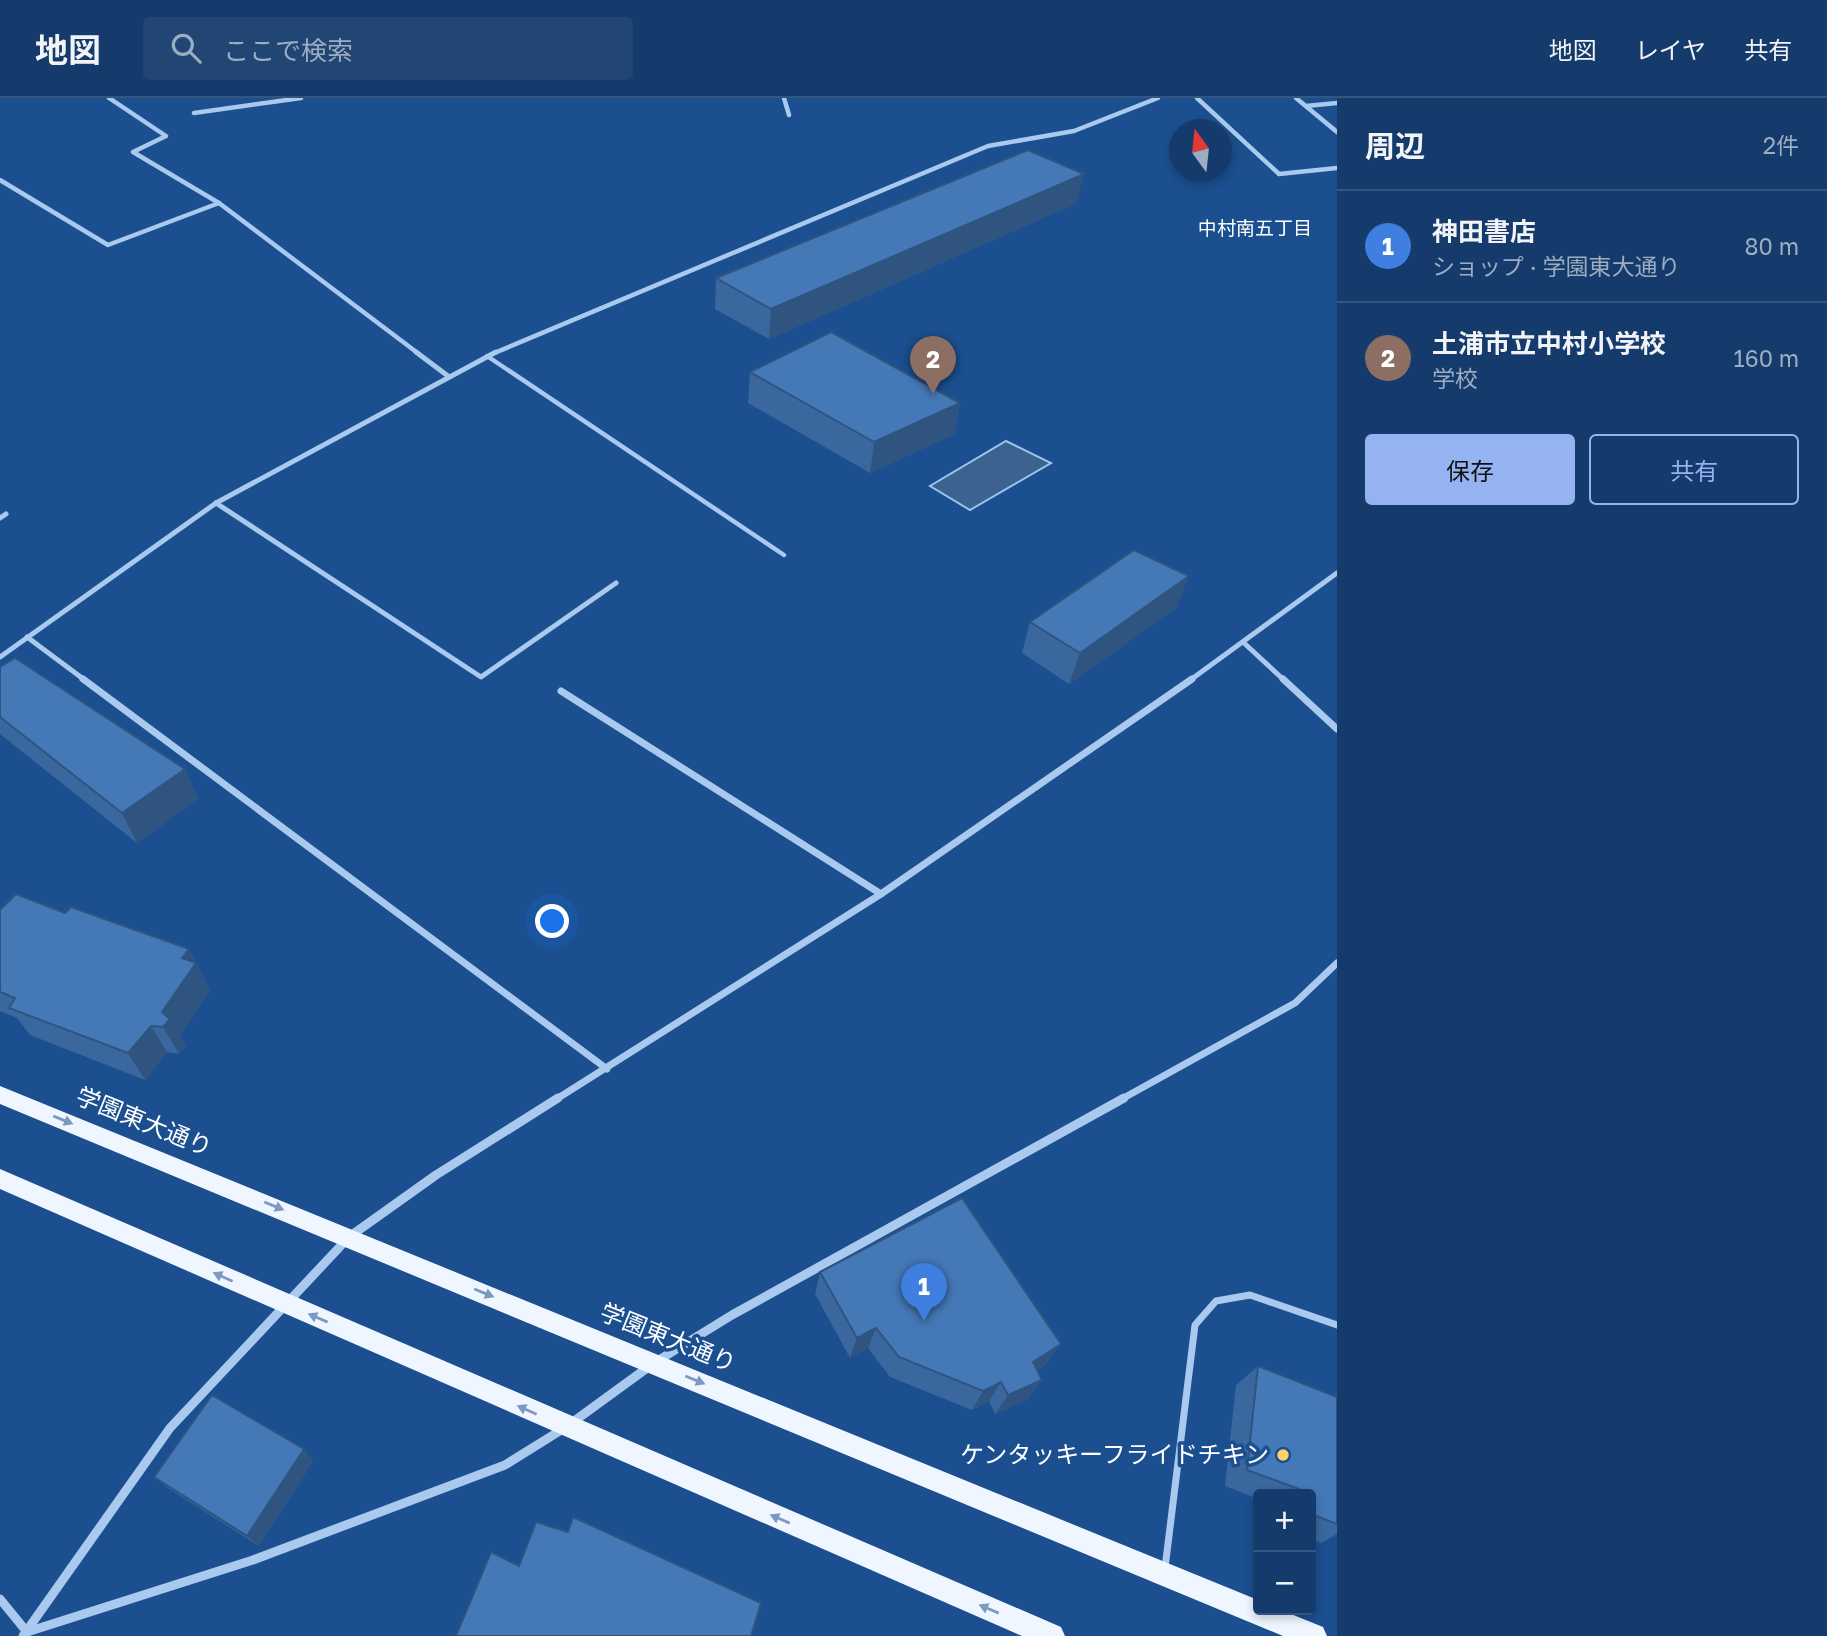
<!DOCTYPE html>
<html lang="ja">
<head>
<meta charset="utf-8">
<style>
	body { margin:0; font-family:"Golos Text","Noto Sans JP",sans-serif; background:#214673; color:#f1f3f6 }
	.controls { position:absolute; right:21px; bottom:21px; display:grid; overflow:hidden; border-radius:7px; box-shadow:0 4px 10px #0003 }
	.controls button { width:63px; height:63px; display:grid; place-items:center; padding:0; border:0; border-bottom:2px solid #33557e; background:#143b6b; color:#f1f3f6; font:35px sans-serif }
	.compass { position:absolute; left:1169px; top:21px; width:63px; height:63px; border-radius:50%; background:#143b6b; box-shadow:0 4px 10px #0003; rotate:345deg }
	.you { position:absolute; left:553px; top:824px; width:24px; height:24px; margin:-18px; border:5px solid #fff; border-radius:50%; background:#1a73e8; box-shadow:0 0 0 10px #1a73e833 }
	.badge { display:grid; place-items:center; width:46px; height:46px; border-radius:50%; background:#95b2f1; color:#fff; font-size:23px; font-weight:700 }
	.pin { position:absolute; translate:-50% -58px; filter:drop-shadow(0 2px 4px #0008) }
	.pin::after { content:''; position:absolute; top:37px; width:24px; height:21px; background:inherit; clip-path:polygon(0 0,100% 0,50% 100%) }
	.list { margin:0; padding:0; list-style:none }
	h2 { display:flex; justify-content:space-between; align-items:center; height:91px; margin:0; padding:0 28px; font-size:30px }
	h2 small { font-size:23px; font-weight:400; color:#9dadc1 }
	.list li { display:grid; grid-template-columns:46px 1fr auto; gap:21px; align-items:center; box-sizing:border-box; height:112px; padding:0 28px; border-top:2px solid #33557e }
	.list b { display:block; font-size:26px; white-space:nowrap }
	.list p { margin:0; font-size:23px; white-space:nowrap; color:#9dadc1 }
	.list em { font-size:23px; font-style:normal; color:#9dadc1 }
	.actions { display:flex; gap:14px; padding:21px 28px }
	.actions a { flex:1; padding:16px 0; border:2px solid #95b2f1; border-radius:7px; text-align:center; font-size:24px; color:#95b2f1 }
	.actions .main { background:#95b2f1; color:#111 }
	.icon { flex:none; width:38px; height:38px; fill:none; stroke:currentColor; stroke-width:2; stroke-linecap:round; stroke-linejoin:round }
	.map { position:relative; flex:none; width:1337px; height:1538px; overflow:hidden }
	header { display:flex; align-items:center; gap:42px; box-sizing:border-box; height:98px; padding:0 35px; background:#143b6b; border-bottom:2px solid #33557e }
	header strong { font-size:33px }
	nav { display:flex; gap:38px; margin-inline-start:auto; font-size:24px }
	.search { width:490px; height:63px; background:#214673; display:flex; align-items:center; gap:18px; box-sizing:border-box; padding:0 24px; border-radius:7px; color:#9dadc1; font-size:26px }
	main { display:flex }
	aside { flex:1; background:#143b6b }
	.map>svg:first-child { display:block }
	.water { fill:#3c6290; stroke:#9cc4f0; stroke-width:2 }
	.lines { fill:none; stroke-linecap:round; stroke-linejoin:round }
	.service-far1 { stroke:#a9c9ee; stroke-width:4.5 }
	.service { stroke:#a9c9ee; stroke-width:7 }
	.minor-far3 { stroke:#a9c9ee; stroke-width:4.5 }
	.minor-far2 { stroke:#a9c9ee; stroke-width:5 }
	.minor-far1 { stroke:#a9c9ee; stroke-width:7 }
	.minor { stroke:#a9c9ee; stroke-width:9 }
	.primary { fill:#f0f6ff; fill-rule:evenodd }
	.wall { fill:#3a679d }
	.shaded-wall { fill:#305480 }
	.building { fill:#4478b7; stroke:#305480; stroke-width:2 }
	.oneway { fill:#7b9ac1 }
	.poi-dot { fill:#ffd166; stroke:#1b4f8f; stroke-width:2.5 }
	.labels { text-anchor:middle; stroke-width:7; stroke-linejoin:round; paint-order:stroke }
	.far-neighbourhood-label { font-size:19px; fill:#fff; stroke:#1b4f8f }
	.near-street-label { font-size:24px; fill:#fff; stroke:#1b4f8f }
	.near-poi-label { font-size:24px; fill:#fff; stroke:#1b4f8f; text-anchor:end }
</style>
</head>
<body>
<header>
<strong>地図</strong>
<div class="search"><svg class="icon" aria-label="search" viewBox="0 0 24 24"><circle cx="10" cy="10" r="6"/><path d="M15 15l6 6"/></svg>ここで検索</div>
<nav><a>地図</a><a>レイヤ</a><a>共有</a></nav>
</header>
<main>
<div class="map">
<svg width="1337" height="1538" viewBox="0 0 1337 1538">
	<rect width="100%" height="100%" fill="#1b4f8f"/>
	<path class="water" d="M1006 343 1051 365 970 412 930 388Z"/>
	<g class="lines">
		<path class="service-far1" d="M487 258 784 457"/>
		<path class="service" d="M1165 1470 1195 1227 1216 1203 1250 1197 1337 1227"/>
		<g class="minor-far3">
			<path d="M109 0 166 38 133 54 219 105 419 256"/>
			<path d="M784 0 789 17"/>
			<path d="M1197 0 1279 76 1337 70"/>
			<path d="M1296 0 1337 34"/>
			<path d="M1306 8 1337 5"/>
			<path d="M194 15 301 0"/>
			<path d="M0 82 108 147 219 105"/>
			<path d="M492 256 988 48 1074 33 1158 0"/>
		</g>
		<g class="minor-far2">
			<path d="M416 254 448 278"/>
			<path d="M216 405 481 579 616 485"/>
			<path d="M0 420 6 416"/>
			<path d="M27 539 86 583"/>
			<path d="M1244 545 1285 583"/>
			<path d="M0 559 216 405 496 254"/>
			<path d="M1189 583 1337 475"/>
		</g>
		<g class="minor-far1">
			<path d="M83 581 607 971"/>
			<path d="M1283 581 1337 631"/>
			<path d="M561 593 881 796"/>
			<path d="M555 1002 881 796 1192 581"/>
			<path d="M1120 1002 1295 905 1337 865"/>
		</g>
		<g class="minor">
			<path d="M0 1501 27 1534 253 1462 505 1367 566 1329 654 1265 732 1217 1124 1000"/>
			<path d="M23 1538 170 1330 349 1139 436 1077 558 1000"/>
		</g>
		<g class="primary">
			<path d="M0 988 1258 1502V1512H1281L1323 1529 1327 1538H1283L0 1006Z"/>
			<path d="M0 1071 1061 1529 1065 1538H1022L0 1091Z"/>
		</g>
	</g>
	<g class="wall">
		<path d="M1077 105 769 241 715 211 716 180Z"/>
		<path d="M750 274 960 305 954 336 870 375 748 305Z"/>
		<path d="M1177 509 1069 586 1022 555 1030 524Z"/>
		<path d="M0 569 185 671 198 701 137 745 0 636Z"/>
		<path d="M0 812 65 815 189 851 210 892 180 937 186 948 179 956 167 954 145 982 30 937 17 920 0 913Z"/>
		<path d="M820 1174 1046 1266 1037 1272 1042 1282 1028 1301 995 1316 989 1303 972 1312 890 1279 868 1250 850 1260 815 1196Z"/>
		<path d="M1258 1268 1337 1299V1436L1321 1445 1311 1441V1396H1258V1401L1225 1388 1236 1287Z"/>
		<path d="M313 1363 259 1448 168 1390 154 1379Z"/>
	</g>
	<g class="shaded-wall">
		<path d="M1084 76 1077 105 769 241 771 211Z"/>
		<path d="M960 305 954 336 870 375 874 344Z"/>
		<path d="M1189 478 1177 509 1069 586 1080 555Z"/>
		<path d="M185 671 198 701 137 745 122 715Z"/>
		<path d="M189 851 210 892 180 937 186 948 179 956 163 929 162 914 182 860Z"/>
		<path d="M151 928 167 954 145 982 128 955Z"/>
		<path d="M876 1230 868 1250 850 1260 857 1240Z"/>
		<path d="M1061 1246 1046 1266 1020 1283 1033 1264Z"/>
		<path d="M1042 1282 1028 1301 995 1316 1008 1297Z"/>
		<path d="M1001 1284 989 1303 972 1312 983 1293Z"/>
		<path d="M304 1351 313 1363 259 1448 247 1438Z"/>
	</g>
	<g class="building">
		<path d="M1028 52 1084 76 771 211 716 180Z"/>
		<path d="M831 234 960 305 874 344 750 274Z"/>
		<path d="M1134 452 1189 478 1080 555 1030 524Z"/>
		<path d="M15 560 185 671 122 715 0 619V569Z"/>
		<path d="M16 796 65 815 71 809 189 851 182 860 196 865 162 914 170 921 163 929 151 928 128 955 9 910 15 900 0 894V812Z"/>
		<path d="M962 1100 1061 1246 1033 1264 1042 1282 1008 1297 1001 1284 983 1293 899 1259 876 1230 857 1240 820 1174Z"/>
		<path d="M1258 1268 1337 1299V1426L1311 1416V1396H1299V1391L1247 1372Z"/>
		<path d="M212 1297 304 1351 247 1438 154 1379Z"/>
		<path d="M573 1419 761 1505 751 1538H456L491 1454 519 1468 536 1424 568 1434Z"/>
	</g>
	<defs><path id="oneway-solid" d="M-6-.8H1V-3.2L6.5 0L1 3.2V.8H-6Z" transform="scale(1.75)"/></defs>
	<g class="oneway">
		<use href="#oneway-solid" transform="translate(63 1022) rotate(22)"/>
		<use href="#oneway-solid" transform="translate(274 1108) rotate(22)"/>
		<use href="#oneway-solid" transform="translate(223 1179) rotate(-156)"/>
		<use href="#oneway-solid" transform="translate(484 1195) rotate(22)"/>
		<use href="#oneway-solid" transform="translate(318 1220) rotate(-157)"/>
		<use href="#oneway-solid" transform="translate(695 1282) rotate(22)"/>
		<use href="#oneway-solid" transform="translate(527 1312) rotate(-156)"/>
		<use href="#oneway-solid" transform="translate(780 1421) rotate(-157)"/>
		<use href="#oneway-solid" transform="translate(989 1511) rotate(-157)"/>
	</g>
	<circle class="poi-dot" cx="1283" cy="1357" r="7"/>
	<g class="labels">
		<g class="far-neighbourhood-label">
			<text x="1255" y="137">中村南五丁目</text>
		</g>
		<g class="near-street-label">
			<text transform="translate(144 1024) rotate(22)" y="8">学園東大通り</text>
			<text transform="translate(668 1240) rotate(22)" y="8">学園東大通り</text>
		</g>
		<g class="near-poi-label">
			<text x="1269" y="1365">ケンタッキーフライドチキン</text>
		</g>
	</g>
</svg>
<div class="controls">
<button>+</button>
<button>−</button>
</div>
<svg class="compass" viewBox="-18 -18 36 36"><path d="M0-13l5 13h-10z" fill="#e53935"/><path d="M0 13l5-13h-10z" fill="#9dadc1"/></svg>
<div class="you"></div>
<div class="pin badge" style="left:924px;top:1223px;background:#3f7fe0">1</div>
<div class="pin badge" style="left:933px;top:296px;background:#8d6e63">2</div>
</div>
<aside>
<h2>周辺<small>2件</small></h2>
<ul class="list">
<li><span class="badge" style="background:#3f7fe0">1</span><div><b>神田書店</b><p>ショップ · 学園東大通り</p></div><em>80 m</em></li>
<li><span class="badge" style="background:#8d6e63">2</span><div><b>土浦市立中村小学校</b><p>学校</p></div><em>160 m</em></li>
</ul>
<div class="actions"><a class="main">保存</a><a>共有</a></div>
</aside>
</main>
</body>
</html>
